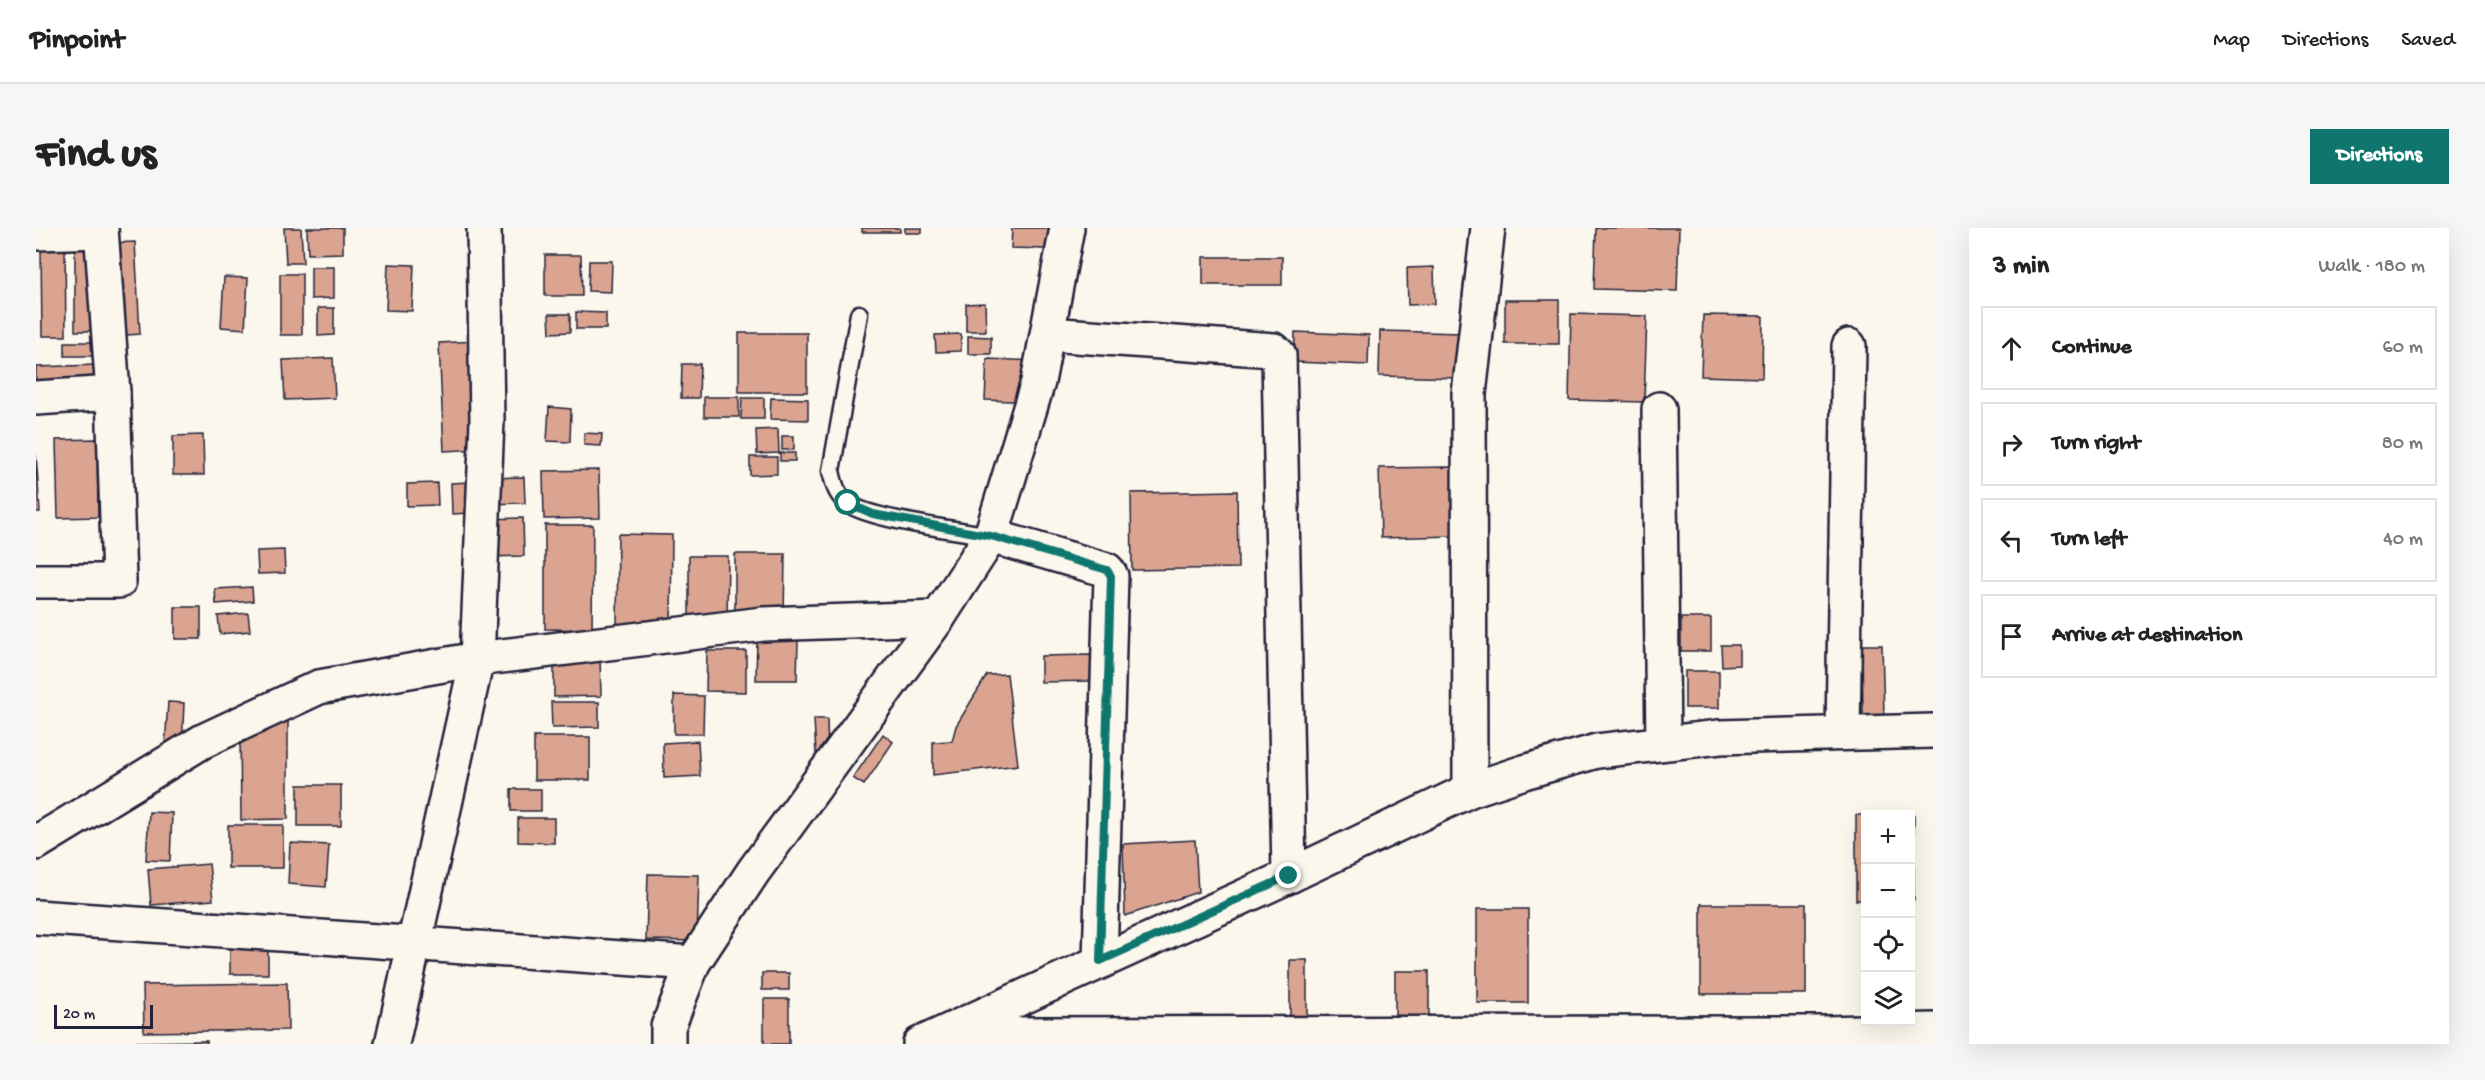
<!DOCTYPE html>
<html lang="en">
<head>
<meta charset="utf-8">
<style>
	body { margin:0; font-family:"Gochi Hand",sans-serif; background:#f6f6f6; color:#222 }
	.controls { position:absolute; right:18px; bottom:18px; display:grid; overflow:hidden; border-radius:0px; box-shadow:0 6px 24px #0002 }
	.controls button { width:54px; height:54px; display:grid; place-items:center; padding:0; border:0; border-bottom:2px solid #e0e0e0; background:#fff; color:#222; font:30px sans-serif }
	.scale { position:absolute; left:18px; bottom:15px; width:99px; box-sizing:border-box; padding-left:6px; border:3px solid #22223b; border-top:0; font-size:16px; line-height:21px; white-space:nowrap; color:#22223b; -webkit-text-stroke:4px #fbf7ec; paint-order:stroke }
	.stop { position:absolute; width:18px; height:18px; margin:-14px; border:4px solid #0f766e; border-radius:50%; background:#fff }
	.stop.end { background:#0f766e; border-color:#fff; box-shadow:0 2px 6px #0008 }
	.list { margin:0; padding:0; list-style:none }
	h2 { display:flex; justify-content:space-between; align-items:center; height:78px; margin:0; padding:0 24px; font-size:26px }
	h2 small { font-size:20px; font-weight:400; color:#767676 }
	.list li { display:grid; grid-template-columns:39px 1fr auto; gap:18px; align-items:center; box-sizing:border-box; height:84px; margin:0 12px 12px; padding:0 12px; border:2px solid #e0e0e0; border-radius:0px }
	.list b { display:block; font-size:22px; white-space:nowrap }
	.list em { font-size:20px; font-style:normal; color:#767676 }
	.icon { flex:none; width:33px; height:33px; fill:none; stroke:currentColor; stroke-width:2; stroke-linecap:round; stroke-linejoin:round }
	.map { position:relative; flex:none; width:1897px; height:816px; overflow:hidden; border-radius:0px }
	header { display:flex; align-items:center; gap:36px; box-sizing:border-box; height:84px; padding:0 30px; background:#fff; border-bottom:2px solid #e0e0e0 }
	header strong { font-size:28px }
	nav { display:flex; gap:33px; margin-inline-start:auto; font-size:21px }
	.intro { display:flex; align-items:center; justify-content:space-between; box-sizing:border-box; height:144px; padding:0 36px }
	h1 { margin:0; font-size:42px }
	.button { padding:15px 27px; border-radius:0px; background:#0f766e; color:#fff; font-size:21px; font-weight:700 }
	main { display:flex; gap:36px; padding:0 36px }
	aside { flex:1; background:#fff; border-radius:0px; box-shadow:0 6px 24px #0002 }
	.map>svg:first-child { display:block }
	.building { fill:#dba491; stroke:#22223b; stroke-width:1.5 }
	.lines { fill:none; stroke-linecap:round; stroke-linejoin:round }
	.service-casing { stroke:#22223b; stroke-width:21 }
	.minor-casing { stroke:#22223b; stroke-width:38 }
	.service { stroke:#fbf7ec; stroke-width:16 }
	.minor { stroke:#fbf7ec; stroke-width:33 }
	.route { stroke:#0f766e; stroke-width:8 }
</style>
</head>
<body>
<header>
<strong>Pinpoint</strong>
<nav><a>Map</a><a>Directions</a><a>Saved</a></nav>
</header>
<div class="intro"><h1>Find us</h1><a class="button">Directions</a></div>
<main>
<div class="map">
<svg width="1897" height="816" viewBox="0 0 1897 816">
	<rect width="100%" height="100%" fill="#fbf7ec"/>
	<filter id="ink" filterUnits="userSpaceOnUse"><feTurbulence type="fractalNoise" baseFrequency=".0167" numOctaves="2"/><feDisplacementMap in="SourceGraphic" scale="12" xChannelSelector="R" yChannelSelector="G"/><feConvolveMatrix kernelMatrix="1 2 1 2 8 2 1 2 1" color-interpolation-filters="sRGB"/></filter>
	<g filter="url(#ink)">
		<g class="building">
			<path d="M248 0H265L267 35H250Z"/>
			<path d="M271 0H307V25L272 26Z"/>
			<rect x="826" y="0" width="38" height="4"/>
			<rect x="869" y="0" width="17" height="5"/>
			<path d="M976 0H1046L1045 22 975 20Z"/>
			<path d="M1560 0H1643L1641 63 1558 61Z"/>
			<path d="M99 14 104 106 79 108 74 15Z"/>
			<rect x="39" y="19" width="23" height="84"/>
			<path d="M5 21H29L30 108H6Z"/>
			<path d="M509 27H545L546 68H509Z"/>
			<rect x="1167" y="29" width="79" height="28"/>
			<path d="M553 33H576L575 64 552 63Z"/>
			<path d="M352 36 378 37 376 83 350 82Z"/>
			<path d="M275 39H298V70L275 71Z"/>
			<path d="M1398 39 1399 76 1372 77 1371 40Z"/>
			<rect x="244" y="46" width="22" height="61"/>
			<path d="M188 49 212 50 209 101 185 99Z"/>
			<rect x="1469" y="72" width="54" height="44"/>
			<path d="M949 75 950 103H930V76Z"/>
			<path d="M282 80H298V107L282 108Z"/>
			<path d="M540 84 570 85V101H540Z"/>
			<path d="M513 86H534V104L514 105Z"/>
			<path d="M1535 86 1611 88 1608 174 1533 172Z"/>
			<path d="M1667 87 1727 88 1726 150 1665 148Z"/>
			<path d="M1344 103 1427 105 1426 150 1343 148Z"/>
			<path d="M1259 104 1333 107 1332 137 1258 134Z"/>
			<rect x="703" y="105" width="68" height="59"/>
			<path d="M925 106V123L900 124 899 107Z"/>
			<path d="M932 108 955 109V126H932Z"/>
			<path d="M441 113 446 221 408 223 403 115Z"/>
			<rect x="29" y="114" width="34" height="14"/>
			<path d="M297 130 299 170 249 172 247 132Z"/>
			<path d="M951 131 1003 133 1001 174 949 172Z"/>
			<path d="M646 136H664L663 170H645Z"/>
			<path d="M60 137V161L0 163V139Z"/>
			<rect x="668" y="169" width="35" height="20"/>
			<path d="M706 170H728V191H705Z"/>
			<path d="M735 170 772 171V192L734 191Z"/>
			<path d="M513 179 535 181 534 214 511 213Z"/>
			<path d="M742 201 743 225 721 226 720 202Z"/>
			<path d="M548 205 566 206 565 218 548 217Z"/>
			<path d="M167 207 168 247H137V208Z"/>
			<rect x="746" y="208" width="12" height="14"/>
			<path d="M61 211 62 289 22 290 20 212Z"/>
			<rect x="744" y="225" width="15" height="8"/>
			<path d="M0 226 4 284H0Z"/>
			<path d="M714 229H741V246L714 247Z"/>
			<path d="M1416 239 1417 308 1345 310 1343 240Z"/>
			<path d="M563 242 564 290 508 291 507 243Z"/>
			<path d="M488 249 489 275 449 276 448 250Z"/>
			<path d="M434 254 435 285 416 286 415 255Z"/>
			<path d="M401 255 402 277 371 278V256Z"/>
			<path d="M1201 263 1202 340 1096 342 1095 265Z"/>
			<path d="M487 290 488 328 446 329 445 291Z"/>
			<path d="M509 297H557L556 402 509 401Z"/>
			<path d="M582 306 636 307 635 400H581Z"/>
			<path d="M248 322 249 345 222 346 221 323Z"/>
			<path d="M699 326H749L748 389H699Z"/>
			<path d="M653 328H692L691 391 653 390Z"/>
			<path d="M216 359 217 373 180 376 179 361Z"/>
			<rect x="139" y="379" width="26" height="32"/>
			<path d="M212 385 214 403 184 406 182 388Z"/>
			<rect x="1645" y="390" width="30" height="33"/>
			<path d="M721 410 762 411 761 452H720Z"/>
			<path d="M1685 417H1703V437L1686 438Z"/>
			<path d="M1826 417H1846L1848 488 1827 489Z"/>
			<path d="M671 423H710V464L670 463Z"/>
			<path d="M564 427 565 468 518 469V428Z"/>
			<path d="M1055 427 1056 453 1005 454V428Z"/>
			<rect x="1649" y="443" width="34" height="37"/>
			<path d="M971 446 982 537 897 547V514L916 513 920 498 951 447Z"/>
			<path d="M638 467 668 468 667 506H638Z"/>
			<path d="M132 474 148 475 146 519 129 518Z"/>
			<path d="M515 474H563V499L516 500Z"/>
			<path d="M252 489V591L205 592 204 507Z"/>
			<path d="M778 491H791L792 526H780Z"/>
			<path d="M847 506 857 514 828 557 817 550Z"/>
			<rect x="498" y="509" width="56" height="43"/>
			<path d="M662 513 664 548 628 550 627 515Z"/>
			<rect x="262" y="557" width="43" height="41"/>
			<rect x="475" y="561" width="30" height="22"/>
			<path d="M113 584 136 585 134 633 110 632Z"/>
			<rect x="1820" y="587" width="10" height="85"/>
			<rect x="1874" y="587" width="4" height="85"/>
			<path d="M482 590H518V615L482 614Z"/>
			<rect x="192" y="597" width="55" height="43"/>
			<path d="M1159 612 1162 664 1089 688 1087 616Z"/>
			<path d="M254 615 293 617 290 659 252 656Z"/>
			<path d="M173 636 177 672 115 677 112 641Z"/>
			<path d="M612 646 663 647 661 713 610 712Z"/>
			<rect x="1665" y="676" width="105" height="90"/>
			<rect x="1441" y="681" width="51" height="94"/>
			<path d="M232 708V746H194V709Z"/>
			<rect x="1254" y="732" width="17" height="57"/>
			<rect x="1359" y="743" width="34" height="48"/>
			<rect x="726" y="745" width="27" height="17"/>
			<path d="M251 755 252 802 108 804 107 757Z"/>
			<rect x="728" y="771" width="25" height="45"/>
			<path d="M171 813V816H96V814Z"/>
		</g>
		<g class="lines">
			<defs>
				<path id="service" d="M823 86 795 243C798 256 800 266 811 275 835 292 922 302 955 308"/>
				<g id="minor">
					<path d="M0 5 65 3"/>
					<path d="M1012 106 1238 122 1243 127 1253 648"/>
					<path d="M0 170 77 165"/>
					<path d="M1623 181 1627 515"/>
					<path d="M955 308 1071 342 1075 348 1064 733"/>
					<path d="M0 353H83L77 165 65 0"/>
					<path d="M1807 505 1813 118"/>
					<path d="M1434 562 1433 166 1452 0"/>
					<path d="M0 615 167 513 283 459 441 431 727 396 902 390"/>
					<path d="M0 689 657 735"/>
					<path d="M915 806 1789 805 1897 802"/>
					<path d="M356 816 441 431 451 193 448 0"/>
					<path d="M632 816V799L657 735 717 644 902 390 955 308 1002 154 1031 0"/>
					<path d="M884 816 1253 648 1434 562 1488 544 1561 523 1684 509 1897 503"/>
				</g>
			</defs>
			<use href="#service" class="service-casing"/>
			<use href="#minor" class="minor-casing"/>
			<use href="#service" class="service"/>
			<use href="#minor" class="minor"/>
		</g>
	</g>
	<g class="lines" filter="url(#ink)">
		<path class="route" d="M812 275 837 286 955 308 1071 342 1075 348 1064 733 1253 648"/>
	</g>
</svg>
<div class="controls">
<button>+</button>
<button>−</button>
<button><svg class="icon" aria-label="locate" viewBox="0 0 24 24"><circle cx="12" cy="12" r="6"/><path d="M12 2v4M12 18v4M2 12h4M18 12h4"/></svg></button>
<button><svg class="icon" aria-label="layers" viewBox="0 0 24 24"><path d="M12 4l9 5-9 5-9-5zM3 14l9 5 9-5"/></svg></button>
</div>
<div class="scale">20 m</div>
<div class="stop" style="left:812px;top:275px"></div>
<div class="stop end" style="left:1253px;top:648px"></div>
</div>
<aside>
<h2>3 min<small>Walk · 180 m</small></h2>
<ul class="list">
<li><svg class="icon" aria-label="ahead" viewBox="0 0 24 24"><path d="M12 20V5M6 11l6-6 6 6"/></svg><div><b>Continue</b></div><em>60 m</em></li>
<li><svg class="icon" aria-label="right" viewBox="0 0 24 24"><path d="M7 20v-9h11M14 6l5 5-5 5"/></svg><div><b>Turn right</b></div><em>80 m</em></li>
<li><svg class="icon" aria-label="left" viewBox="0 0 24 24"><path d="M17 20v-9H6M10 6l-5 5 5 5"/></svg><div><b>Turn left</b></div><em>40 m</em></li>
<li><svg class="icon" aria-label="arrive" viewBox="0 0 24 24"><path d="M6 21V4h12l-3 4 3 4H6"/></svg><div><b>Arrive at destination</b></div></li>
</ul>
</aside>
</main>
</body>
</html>
